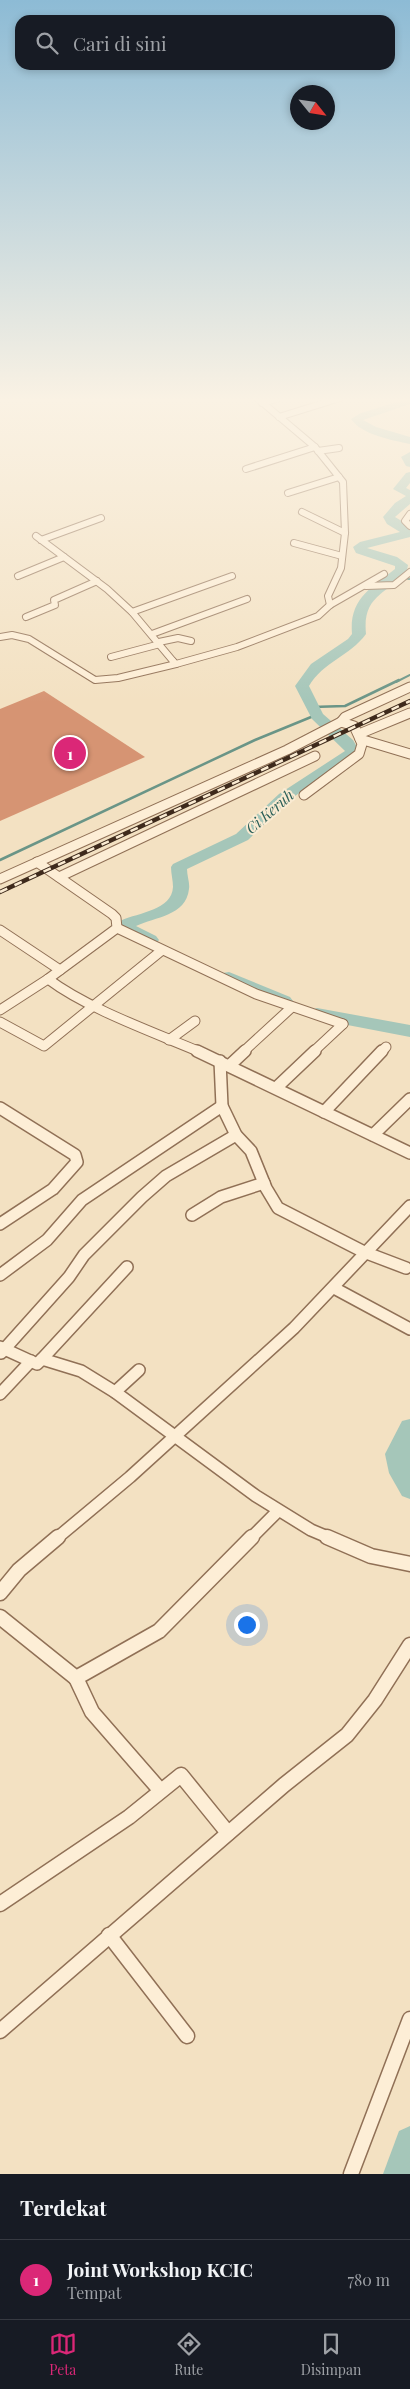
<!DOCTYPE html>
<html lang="id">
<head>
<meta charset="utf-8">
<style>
	body { margin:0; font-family:"Playfair Display",serif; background:#242831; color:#f1f3f6 }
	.compass { position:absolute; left:290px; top:85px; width:45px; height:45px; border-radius:50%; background:#171b24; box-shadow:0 2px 8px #0003; rotate:120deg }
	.you { position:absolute; left:246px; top:1624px; width:18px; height:18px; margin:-12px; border:4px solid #fff; border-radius:50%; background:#1a73e8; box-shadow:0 0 0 8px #1a73e833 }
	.badge { display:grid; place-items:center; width:32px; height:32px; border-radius:50%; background:#db2777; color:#fff; font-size:16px; font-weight:700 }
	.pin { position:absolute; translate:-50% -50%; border:2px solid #fff; box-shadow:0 1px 5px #0006 }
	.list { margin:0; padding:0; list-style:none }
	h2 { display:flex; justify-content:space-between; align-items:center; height:65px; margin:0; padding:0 20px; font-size:21px }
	h2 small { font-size:16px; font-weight:400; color:#9ea1a6 }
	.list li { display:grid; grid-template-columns:32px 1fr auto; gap:15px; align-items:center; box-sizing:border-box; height:80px; padding:0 20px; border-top:1px solid #363941 }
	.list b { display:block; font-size:19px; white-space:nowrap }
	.list p { margin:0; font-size:16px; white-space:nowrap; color:#9ea1a6 }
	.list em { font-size:16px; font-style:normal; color:#9ea1a6 }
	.icon { flex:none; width:28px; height:28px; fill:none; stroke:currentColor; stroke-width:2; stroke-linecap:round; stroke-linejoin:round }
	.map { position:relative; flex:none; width:410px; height:2174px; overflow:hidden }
	.search { position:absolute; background:#171b24; box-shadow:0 2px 8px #0003; left:15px; right:15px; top:15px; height:55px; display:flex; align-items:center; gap:12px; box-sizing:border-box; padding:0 18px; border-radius:15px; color:#9ea1a6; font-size:19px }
	.sheet { height:145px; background:#171b24 }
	nav { display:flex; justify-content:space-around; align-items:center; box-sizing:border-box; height:70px; border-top:1px solid #363941; background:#171b24; font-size:14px; color:#9ea1a6 }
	nav a { display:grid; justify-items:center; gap:2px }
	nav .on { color:#db2777 }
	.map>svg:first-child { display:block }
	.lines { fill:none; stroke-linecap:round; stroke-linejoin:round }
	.stream-far1 { stroke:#6a9587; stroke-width:2 }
	.stream { stroke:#6a9587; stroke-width:2.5 }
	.river { fill:#a5c6b9; fill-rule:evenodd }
	.building { fill:#d69473 }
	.minor-far3-casing { stroke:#907056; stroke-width:8 }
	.minor-far2-casing { stroke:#907056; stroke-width:11 }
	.minor-far1-casing { stroke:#907056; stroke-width:14 }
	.minor-casing { stroke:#907056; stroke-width:17 }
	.minor-far3 { stroke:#fdeed6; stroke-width:6 }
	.minor-far2 { stroke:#fdeed6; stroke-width:9 }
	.minor-far1 { stroke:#fdeed6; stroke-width:11 }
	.minor { stroke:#fdeed6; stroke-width:14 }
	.rail-casing { stroke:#3e2a1c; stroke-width:4.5 }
	.rail { stroke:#faebd2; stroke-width:2.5; stroke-dasharray:8; stroke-linecap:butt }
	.labels { text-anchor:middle; stroke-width:4; stroke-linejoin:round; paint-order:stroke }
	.water-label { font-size:15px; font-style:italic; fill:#2a5f58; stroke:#faebd2 }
</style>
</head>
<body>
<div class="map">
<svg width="410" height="2174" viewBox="0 0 410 2174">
	<rect width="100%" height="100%" fill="#f3e1c2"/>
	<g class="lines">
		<g class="stream-far1">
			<path d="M408 579H410"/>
			<path d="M396 682 410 675"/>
		</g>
		<g class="stream">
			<path d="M312 707 345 706 399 680"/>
			<path d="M0 860 255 740 316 715"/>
		</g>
		<g class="river">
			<path d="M410 398V404L363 420 376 427 410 437V444C392 440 362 435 351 419L361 413Z"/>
			<path d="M410 452V467L406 466 401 457Z"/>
			<path d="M410 472V483L406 488 410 490V504L395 517 410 526V537L367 548 397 557 408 565 407 570C388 595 362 594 366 634 350 656 323 662 309 686L323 714 353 740 360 752 289 800 248 840 187 869C187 876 190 883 189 889 186 916 155 917 136 926L156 936 159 940 156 944C146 946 126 939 120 930L122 920C138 913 172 910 173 887 173 880 171 874 171 867L173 864 236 834 279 794 345 751 312 719 295 686 311 664 348 639 352 634C349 599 371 588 395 569V566L356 553 353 547 360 542 400 532 387 524 383 517 395 503 406 496 393 489 406 473Z"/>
			<path d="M229 972 290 997 293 1001 290 1005H278L223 981 220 977 223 973Z"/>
			<path d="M317 1008 410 1025V1037L311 1018 308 1014 311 1010Z"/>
			<path d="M410 1419V1499L402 1496 389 1473 385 1454 402 1421Z"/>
			<path d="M410 2126V2174H383L399 2131Z"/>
		</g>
	</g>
	<path class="building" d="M44 691 145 757 0 821V709Z"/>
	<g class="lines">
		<defs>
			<g id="minor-far3">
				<path d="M257 398 315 447 343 482 345 533 341 568 328 596 330 605"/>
				<path d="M262 403 279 398"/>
				<path d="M279 417 340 398"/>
				<path d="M318 451 339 448"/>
				<path d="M246 469 315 447"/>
				<path d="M288 493 339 477"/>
				<path d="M302 512 345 533"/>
				<path d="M410 514 405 521 410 526"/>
				<path d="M36 536 107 589 132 612 173 661"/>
				<path d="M41 540 101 518"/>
				<path d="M294 543 342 556"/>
				<path d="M18 576 64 557"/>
				<path d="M366 586 394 585 410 572"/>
				<path d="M132 612 232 576"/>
				<path d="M26 617 55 605 54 600 97 581"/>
				<path d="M152 634 247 599"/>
				<path d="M0 637 12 635 29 639 95 680 118 678 176 664 173 661"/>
				<path d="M159 642 178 638 191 641"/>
				<path d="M111 657 160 644"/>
				<path d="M176 664 237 647 318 616 330 605 384 574"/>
			</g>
			<g id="minor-far2">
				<path d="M341 722 345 717 410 687"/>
				<path d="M359 734 410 713"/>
				<path d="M304 795 359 754 362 744 360 739"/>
				<path d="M59 877 315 756"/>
				<path d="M0 879 287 750 341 722 354 726 360 739 410 754"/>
				<path d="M117 928 256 994 343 1024"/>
				<path d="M0 930 60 970"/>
				<path d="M48 979C88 1009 153 1032 200 1052"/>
				<path d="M0 1010 48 979 117 928 116 918 112 914 37 862"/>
				<path d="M0 1022 44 1046 161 951"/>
				<path d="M169 1040 195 1021"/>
				<path d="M243 1052 292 1007"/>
				<path d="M313 1052 343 1024"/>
				<path d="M381 1052 386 1047"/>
			</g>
			<g id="minor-far1">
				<path d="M197 1051 410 1153"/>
				<path d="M220 1061 222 1106 236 1135 251 1151 266 1188 278 1208 364 1252 406 1268"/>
				<path d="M230 1065 245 1051"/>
				<path d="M276 1088 315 1051"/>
				<path d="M0 1108 75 1155 77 1162 53 1189 0 1224"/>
				<path d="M324 1112 382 1051"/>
				<path d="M373 1135 410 1099"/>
				<path d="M192 1215 221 1197 264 1183"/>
				<path d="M0 1275 47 1240 82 1200 222 1106"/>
				<path d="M334 1288 410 1329"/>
				<path d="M0 1347 37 1364 42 1359 81 1371 115 1392 256 1496 311 1530 330 1538"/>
				<path d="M1 1353 69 1277 84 1255 142 1197 166 1176 236 1135"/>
				<path d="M42 1359 127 1267"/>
				<path d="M115 1392 139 1370"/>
				<path d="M0 1394 31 1361"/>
				<path d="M57 1538 130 1477 294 1328 410 1206"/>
				<path d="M251 1538 278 1511"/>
			</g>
			<g id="minor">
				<path d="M327 1537 371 1556 410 1564"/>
				<path d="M0 1593 19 1570 58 1537"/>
				<path d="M0 1617 76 1678 159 1631 252 1537"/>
				<path d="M76 1678 92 1712 160 1790"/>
				<path d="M0 1904 129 1817 181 1775 228 1833"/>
				<path d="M109 1935 187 2036"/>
				<path d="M0 2031 284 1785 347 1735 375 1700 410 1645"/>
				<path d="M351 2174 410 2019"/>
			</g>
		</defs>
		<use href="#minor-far3" class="minor-far3-casing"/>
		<use href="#minor-far2" class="minor-far2-casing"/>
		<use href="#minor-far1" class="minor-far1-casing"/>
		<use href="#minor" class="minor-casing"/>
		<use href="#minor-far3" class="minor-far3"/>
		<use href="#minor-far2" class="minor-far2"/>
		<use href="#minor-far1" class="minor-far1"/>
		<use href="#minor" class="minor"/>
		<defs>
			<path id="rail" d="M0 892 410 701"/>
		</defs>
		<use href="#rail" class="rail-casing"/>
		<use href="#rail" class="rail"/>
	</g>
	<linearGradient id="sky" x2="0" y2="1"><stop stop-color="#8dbbd5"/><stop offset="0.57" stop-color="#faf2e4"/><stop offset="1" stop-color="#faf2e4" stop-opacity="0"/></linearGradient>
	<rect width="410" height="702" fill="url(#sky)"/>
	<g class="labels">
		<g class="water-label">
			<text transform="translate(270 812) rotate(-41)" y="5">Ci Keruh</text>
		</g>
	</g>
</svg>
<svg class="compass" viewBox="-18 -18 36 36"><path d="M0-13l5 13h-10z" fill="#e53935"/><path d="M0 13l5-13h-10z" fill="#9ea1a6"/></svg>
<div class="you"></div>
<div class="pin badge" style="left:70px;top:753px">1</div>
<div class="search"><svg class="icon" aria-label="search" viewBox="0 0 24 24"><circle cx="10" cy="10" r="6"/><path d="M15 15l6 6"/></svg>Cari di sini</div>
</div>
<section class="sheet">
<h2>Terdekat<small></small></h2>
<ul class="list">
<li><span class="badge">1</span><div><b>Joint Workshop KCIC</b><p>Tempat</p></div><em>780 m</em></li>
</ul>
</section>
<nav>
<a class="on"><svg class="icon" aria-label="map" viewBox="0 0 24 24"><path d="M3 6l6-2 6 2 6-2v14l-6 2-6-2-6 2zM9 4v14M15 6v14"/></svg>Peta</a>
<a><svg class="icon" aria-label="directions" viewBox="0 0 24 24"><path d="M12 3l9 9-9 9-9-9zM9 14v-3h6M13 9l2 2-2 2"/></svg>Rute</a>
<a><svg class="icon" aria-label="saved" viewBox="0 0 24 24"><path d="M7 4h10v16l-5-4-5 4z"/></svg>Disimpan</a>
</nav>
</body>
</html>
